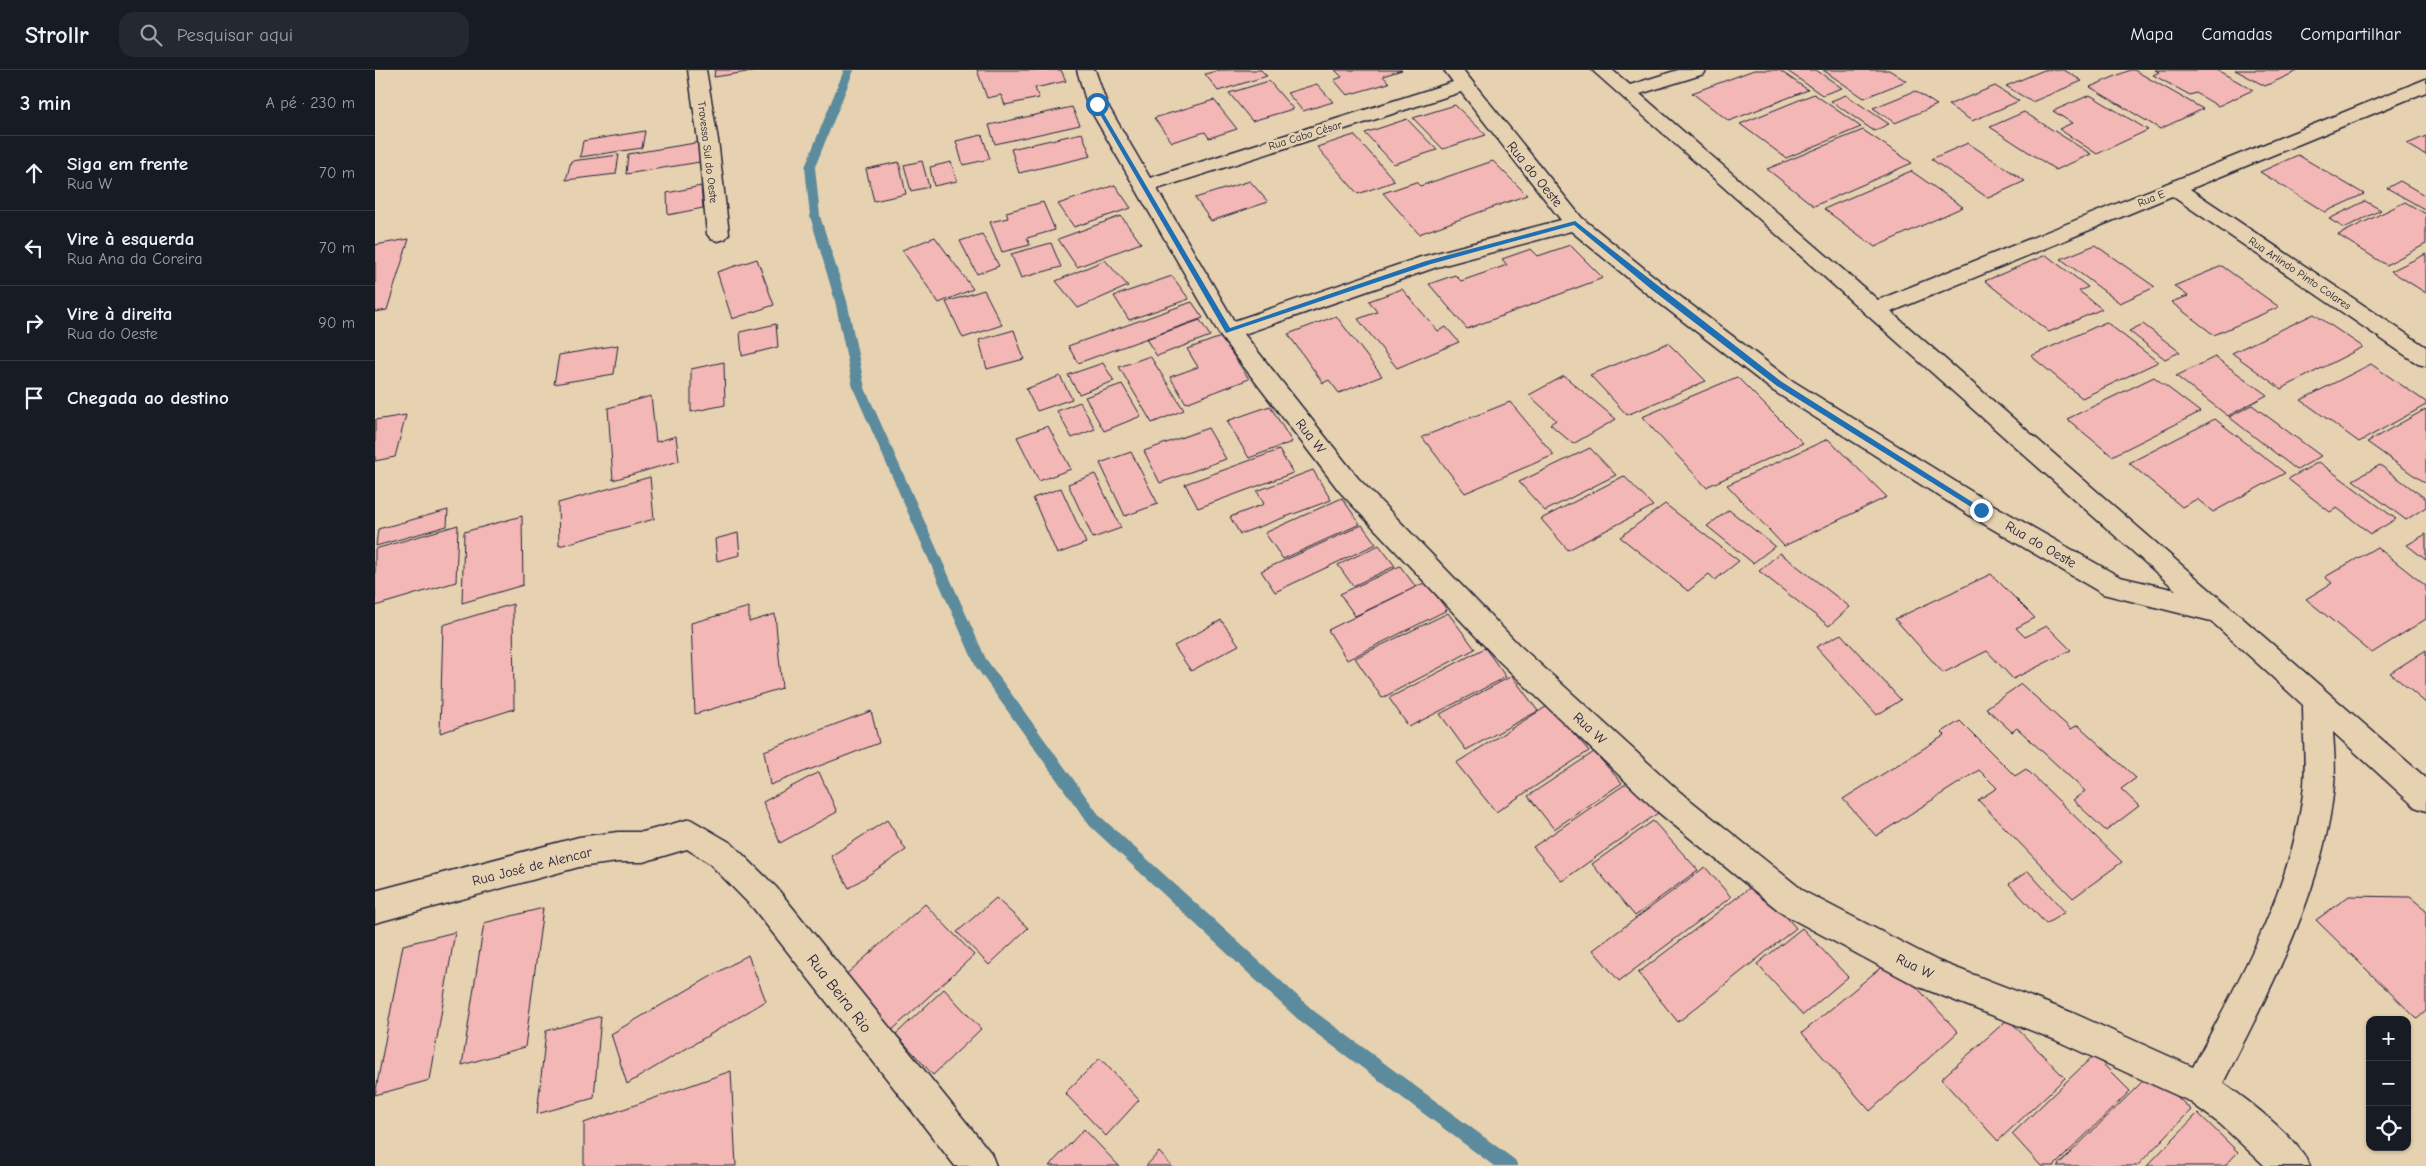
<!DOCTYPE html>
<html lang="pt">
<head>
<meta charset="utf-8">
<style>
	body { margin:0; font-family:"Comic Neue",sans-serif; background:#242831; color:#f1f3f6 }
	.controls { position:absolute; right:15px; bottom:15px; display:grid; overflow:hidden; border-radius:10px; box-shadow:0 1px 4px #0004 }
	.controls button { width:45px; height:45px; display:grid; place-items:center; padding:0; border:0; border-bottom:1px solid #363941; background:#171b24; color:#f1f3f6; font:25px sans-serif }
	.stop { position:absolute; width:15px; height:15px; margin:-11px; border:4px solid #1f6fb2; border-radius:50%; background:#fff }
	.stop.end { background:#1f6fb2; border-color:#fff; box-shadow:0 1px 5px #0008 }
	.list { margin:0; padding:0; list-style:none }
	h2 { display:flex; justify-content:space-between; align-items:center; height:65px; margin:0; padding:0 20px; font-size:21px }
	h2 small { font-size:16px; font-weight:400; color:#9ea1a6 }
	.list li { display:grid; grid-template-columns:32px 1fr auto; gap:15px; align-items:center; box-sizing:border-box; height:75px; padding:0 20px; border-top:1px solid #363941 }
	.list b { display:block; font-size:19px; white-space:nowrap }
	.list p { margin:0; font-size:16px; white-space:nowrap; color:#9ea1a6 }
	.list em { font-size:16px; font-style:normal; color:#9ea1a6 }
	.icon { flex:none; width:28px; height:28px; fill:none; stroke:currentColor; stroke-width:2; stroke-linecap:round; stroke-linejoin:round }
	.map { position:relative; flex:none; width:2051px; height:1096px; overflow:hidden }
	header { display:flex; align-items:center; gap:30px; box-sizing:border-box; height:70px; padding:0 25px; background:#171b24; border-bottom:1px solid #363941 }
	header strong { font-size:24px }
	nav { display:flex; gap:28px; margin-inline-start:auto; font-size:18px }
	.search { width:350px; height:45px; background:#242831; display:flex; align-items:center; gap:12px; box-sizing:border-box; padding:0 18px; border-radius:15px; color:#9ea1a6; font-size:19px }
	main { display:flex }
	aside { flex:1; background:#171b24 }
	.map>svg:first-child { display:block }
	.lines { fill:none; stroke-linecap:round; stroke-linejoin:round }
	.stream { fill:#5c8b9d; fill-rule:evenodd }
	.building { fill:#f3b7b5; stroke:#22223b }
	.minor-casing { stroke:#22223b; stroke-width:3 }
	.minor { fill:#e6d2b0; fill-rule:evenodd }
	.route { fill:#1f6fb2 }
	.labels { text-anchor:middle; stroke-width:5; stroke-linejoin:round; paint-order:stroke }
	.far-street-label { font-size:11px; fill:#22223b; stroke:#e6d2b0 }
	.street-label { font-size:14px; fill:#22223b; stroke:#e6d2b0 }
	.near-street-label { font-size:16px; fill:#22223b; stroke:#e6d2b0 }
</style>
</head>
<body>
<header>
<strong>Strollr</strong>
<div class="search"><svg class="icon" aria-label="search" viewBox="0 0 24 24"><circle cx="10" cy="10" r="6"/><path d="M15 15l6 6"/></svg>Pesquisar aqui</div>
<nav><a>Mapa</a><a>Camadas</a><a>Compartilhar</a></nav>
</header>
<main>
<aside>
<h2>3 min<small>A pé · 230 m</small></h2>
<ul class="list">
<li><svg class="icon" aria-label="ahead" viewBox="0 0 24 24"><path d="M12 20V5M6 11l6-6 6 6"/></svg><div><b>Siga em frente</b><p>Rua W</p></div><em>70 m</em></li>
<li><svg class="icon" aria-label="left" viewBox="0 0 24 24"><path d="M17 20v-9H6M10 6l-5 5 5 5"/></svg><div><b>Vire à esquerda</b><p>Rua Ana da Coreira</p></div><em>70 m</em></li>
<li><svg class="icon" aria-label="right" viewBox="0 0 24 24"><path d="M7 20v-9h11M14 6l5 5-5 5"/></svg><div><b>Vire à direita</b><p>Rua do Oeste</p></div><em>90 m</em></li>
<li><svg class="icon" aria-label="arrive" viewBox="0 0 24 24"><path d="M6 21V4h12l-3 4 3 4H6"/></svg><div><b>Chegada ao destino</b></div></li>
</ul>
</aside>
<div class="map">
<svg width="2051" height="1096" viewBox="0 0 2051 1096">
	<rect width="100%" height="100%" fill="#e6d2b0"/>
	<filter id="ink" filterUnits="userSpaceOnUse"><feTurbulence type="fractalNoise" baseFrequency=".02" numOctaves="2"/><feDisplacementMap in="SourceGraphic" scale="10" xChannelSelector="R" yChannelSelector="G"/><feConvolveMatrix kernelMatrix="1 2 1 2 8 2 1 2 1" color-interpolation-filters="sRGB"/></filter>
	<g filter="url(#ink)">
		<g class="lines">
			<path class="stream" d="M469 0H479L440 97 445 146 472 231 490 318 611 589 725 746 939 941 1140 1090 1143 1096H1119L927 953 715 756 601 597 478 318 460 231 435 146 430 97Z"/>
		</g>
		<g class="building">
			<path d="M340 0H386L339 7Z"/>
			<path d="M602 0H686L691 11 660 18 664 28 630 35 626 25 612 28Z"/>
			<path d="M845 0H886L892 6 843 21 830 4Z"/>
			<path d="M960 0H1027L1008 6 1014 13 972 25 959 10 967 7Z"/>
			<path d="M1379 0H1404L1433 20 1354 51 1317 23Z"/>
			<path d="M1411 0H1441L1467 18 1447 25Z"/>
			<path d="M1448 0H1514L1531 11 1489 28Z"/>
			<path d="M1669 0H1689L1707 11 1657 32 1631 16Z"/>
			<path d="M1755 0H1759L1828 39 1785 59 1715 17Z"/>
			<path d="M1780 0H1842L1878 20 1843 36 1821 23 1815 25 1778 5 1784 2Z"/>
			<path d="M1860 0H1925L1890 16Z"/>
			<path d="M894 11 918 39 877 51 854 23Z"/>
			<path d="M942 14 958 32 928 41 912 23Z"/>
			<path d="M1620 16 1644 31 1597 51 1573 35Z"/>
			<path d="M1540 21 1562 35 1520 53 1498 38Z"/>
			<path d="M1439 24 1486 57 1411 88 1365 54Z"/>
			<path d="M1471 25 1514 54 1499 61 1456 31Z"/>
			<path d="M1715 25 1773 60 1722 84 1684 59 1697 53 1678 41Z"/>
			<path d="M839 30 862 59 834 68 830 62 797 72 779 48Z"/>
			<path d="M1080 35 1111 65 1068 79 1038 48Z"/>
			<path d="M697 37 705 55 620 74 614 55Z"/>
			<path d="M1649 42 1716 84 1681 100 1615 57Z"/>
			<path d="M1032 49 1062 80 1019 94 990 63Z"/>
			<path d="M1488 60 1537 93 1439 136 1392 99Z"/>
			<path d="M270 61 267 78 205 87 208 71Z"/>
			<path d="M707 63 716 86 644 103 636 79Z"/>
			<path d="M607 65 615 89 588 95 581 71Z"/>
			<path d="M979 65 1020 111 983 124 942 77Z"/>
			<path d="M2051 66V85L2032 74Z"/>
			<path d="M332 71 331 91 251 104 253 84Z"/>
			<path d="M1593 73 1650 111 1613 128 1556 89Z"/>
			<path d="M244 85 241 104 191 110 196 91Z"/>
			<path d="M1923 85 1989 124 1950 142 1885 102Z"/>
			<path d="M547 91 554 117 536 121 529 95Z"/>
			<path d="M1118 91 1152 125 1044 164 1008 123 1041 112 1045 116Z"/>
			<path d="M524 92 531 124 499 131 491 99Z"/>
			<path d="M576 92 582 111 559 116 555 97Z"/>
			<path d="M1536 101 1588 137 1500 177 1449 139Z"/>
			<path d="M875 111 893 132 836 151 820 128Z"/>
			<path d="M2025 111 2051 126V140L2012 118Z"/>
			<path d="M740 115 756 138 699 157 683 134Z"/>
			<path d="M326 116 328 138 293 145 292 123Z"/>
			<path d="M1990 131 2006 140 1969 158 1954 149Z"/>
			<path d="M668 132 680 160 652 168 655 175 627 182 615 152 633 148 631 142Z"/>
			<path d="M2030 132 2051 144V174L2011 195 1963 165Z"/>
			<path d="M746 146 766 173 702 197 683 169Z"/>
			<path d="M607 164 624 196 602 204 585 171Z"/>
			<path d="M560 167 598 219 564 233 527 180Z"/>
			<path d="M34 169 12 240 0 242V175Z"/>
			<path d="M676 173 686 197 646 208 636 184Z"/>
			<path d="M1195 175 1228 208 1092 259 1054 214 1080 205 1086 211 1132 195 1127 189 1156 179 1163 186Z"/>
			<path d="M1720 175 1780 217 1745 233 1686 189Z"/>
			<path d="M2051 184V223L2016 201Z"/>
			<path d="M1671 185 1713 217 1704 221 1727 239 1674 262 1610 211Z"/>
			<path d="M382 189 399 235 357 249 342 202Z"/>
			<path d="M730 190 753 216 703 238 681 211Z"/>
			<path d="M1847 196 1904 237 1839 265 1796 232 1813 226 1799 216Z"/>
			<path d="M797 206 814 229 754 250 739 226Z"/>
			<path d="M1027 219 1063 261 1071 257 1084 272 1022 298 983 249 1002 242 994 231Z"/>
			<path d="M609 220 627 255 588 268 571 232Z"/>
			<path d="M817 232 828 248 703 293 693 276Z"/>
			<path d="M1939 244 1988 277 1906 319 1857 283Z"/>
			<path d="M961 246 1007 306 964 323 954 310 948 313 913 264Z"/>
			<path d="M825 250 835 266 782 286 771 269Z"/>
			<path d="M1731 252 1783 292 1707 328 1656 286Z"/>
			<path d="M401 254 403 277 367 286 365 262Z"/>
			<path d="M1768 254 1805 282 1790 289 1754 261Z"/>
			<path d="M639 260 649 289 612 299 604 270Z"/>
			<path d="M846 267 874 309 811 333 795 307 823 297 812 279Z"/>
			<path d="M1293 273 1331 311 1252 345 1215 305Z"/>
			<path d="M243 275 239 304 179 314 184 285Z"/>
			<path d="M775 286 809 340 777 353 744 297Z"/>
			<path d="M1840 287 1892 325 1853 346 1801 306Z"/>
			<path d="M349 292 350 335 316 342V299Z"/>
			<path d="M728 293 739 311 704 324 693 305Z"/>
			<path d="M1996 294 2051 332V335L1984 372 1926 330Z"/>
			<path d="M685 306 697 329 662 341 651 319Z"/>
			<path d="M1189 306 1241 349 1198 374 1175 354 1181 350 1154 325Z"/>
			<path d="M1362 307 1428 373 1331 417 1267 347Z"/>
			<path d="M1779 307 1825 342 1737 386 1692 349Z"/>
			<path d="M747 314 766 346 729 361 710 327Z"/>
			<path d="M276 326 281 372 301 366 304 391 238 410 233 338Z"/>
			<path d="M705 332 720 359 697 368 682 341Z"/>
			<path d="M1135 332 1179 385 1090 423 1047 367Z"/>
			<path d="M1877 335 1946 386 1922 400 1854 347Z"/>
			<path d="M895 336 917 372 874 388 852 351Z"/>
			<path d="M2051 339V414L1992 372Z"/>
			<path d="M31 345 20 387 0 391V350Z"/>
			<path d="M1840 349 1910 403 1838 442 1822 429 1807 437 1754 393Z"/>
			<path d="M673 356 696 399 664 411 642 367Z"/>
			<path d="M833 358 851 389 785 413 769 381Z"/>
			<path d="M1453 369 1512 427 1409 476 1352 415Z"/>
			<path d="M1215 378 1241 405 1170 441 1144 412Z"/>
			<path d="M904 380 918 403 823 438 810 414Z"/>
			<path d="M756 382 783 434 750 446 725 393Z"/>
			<path d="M1944 392 2021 449 1996 464 1962 438 1955 442 1913 409Z"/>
			<path d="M2005 395 2051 429V437L2031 450 1978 410Z"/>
			<path d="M938 400 956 430 865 464 855 447 889 434 882 421Z"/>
			<path d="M720 404 746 458 718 468 693 414Z"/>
			<path d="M1249 406 1278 436 1193 480 1166 449Z"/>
			<path d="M275 407 279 449 184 476 183 433Z"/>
			<path d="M686 418 711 473 682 484 658 428Z"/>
			<path d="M967 428 985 454 908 489 890 463Z"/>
			<path d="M1290 434 1364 491 1340 510 1334 504 1313 521 1245 467Z"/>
			<path d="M73 440 72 456 1 476 3 459Z"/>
			<path d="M1354 440 1400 476 1378 493 1332 456Z"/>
			<path d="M147 446 148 515 87 533 89 462Z"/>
			<path d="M83 455 81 512 0 536V479Z"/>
			<path d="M987 455 1001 474 900 522 886 501Z"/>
			<path d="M363 463 365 485 342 491 340 469Z"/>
			<path d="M2051 464V490L2032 475Z"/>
			<path d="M1004 475 1020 496 978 516 963 495Z"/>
			<path d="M2002 477 2051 516V549L1997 583 1931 529 1957 513 1950 507Z"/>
			<path d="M1405 483 1475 537 1454 556 1384 501Z"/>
			<path d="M1025 496 1041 517 980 546 965 524Z"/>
			<path d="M1616 504 1660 548 1641 558 1650 567 1672 556 1696 580 1638 609 1612 581 1568 603 1520 549Z"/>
			<path d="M1051 512 1072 540 972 590 953 560Z"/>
			<path d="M138 534 139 639 65 663 68 555Z"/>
			<path d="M374 537V552L400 544 407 618 320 644 316 553Z"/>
			<path d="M1073 543 1100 579 1007 628 980 588Z"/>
			<path d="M846 550 864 575 816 601 799 576Z"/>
			<path d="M1466 564 1526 630 1502 645 1441 577Z"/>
			<path d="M1110 578 1131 607 1034 657 1014 628Z"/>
			<path d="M2051 580V633L2015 603Z"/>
			<path d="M1137 606 1163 641 1091 680 1065 644Z"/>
			<path d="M1646 614 1696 659 1703 655 1761 708 1746 719 1764 736 1731 761 1698 730 1710 721 1642 658 1637 662 1611 638Z"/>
			<path d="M1174 635 1214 681 1121 742 1081 693Z"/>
			<path d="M496 641 504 673 395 715 389 681Z"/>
			<path d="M1585 651 1640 706 1651 699 1747 792 1698 828 1603 730 1622 718 1604 700 1501 766 1468 729 1570 665 1567 662Z"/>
			<path d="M1219 682 1247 713 1179 759 1153 726Z"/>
			<path d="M444 702 462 742 405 773 388 732Z"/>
			<path d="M1255 711 1283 743 1187 811 1158 777Z"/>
			<path d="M512 750 531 780 474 818 456 786Z"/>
			<path d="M1278 751 1323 800 1260 846 1217 794Z"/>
			<path d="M1330 797 1356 827 1244 911 1218 880Z"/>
			<path d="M1653 801 1690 842 1671 854 1634 814Z"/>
			<path d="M1381 813 1421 858 1303 952 1263 903Z"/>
			<path d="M1974 826 2035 827 2051 840V941L2042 949 1941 850Z"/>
			<path d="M621 828 653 858 614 895 582 862Z"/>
			<path d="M550 834 599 885 514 963 466 909Z"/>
			<path d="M168 838 150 977 87 995 109 853Z"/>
			<path d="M1427 858 1473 907 1428 945 1382 894Z"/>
			<path d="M80 862 55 1010 0 1025 28 875Z"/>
			<path d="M373 885 391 931 252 1014 236 964Z"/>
			<path d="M1516 889 1583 962 1495 1041 1427 963Z"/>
			<path d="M569 919 606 959 558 1005 521 964Z"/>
			<path d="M226 946 219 1028 162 1044 171 961Z"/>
			<path d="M1633 949 1690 1008 1623 1071 1566 1009Z"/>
			<path d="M1719 985 1755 1021 1679 1096H1666L1637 1064Z"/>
			<path d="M725 988 764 1030 731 1066 690 1023Z"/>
			<path d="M356 1001 361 1096H209V1053Z"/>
			<path d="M1777 1002 1816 1040 1762 1096H1682Z"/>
			<path d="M1823 1043 1863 1082 1850 1096H1772Z"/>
			<path d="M709 1059 744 1096H674Z"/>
			<path d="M784 1082 797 1096H771Z"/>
		</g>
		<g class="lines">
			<defs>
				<g id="minor">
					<path d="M313 0H331L343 70 354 164 350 169 343 171 336 169 332 164 323 70Z"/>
					<path d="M702 0H720L732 34 775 108 1078 12 1069 0H1088L1207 148 1286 212 1413 308 1615 433 1745 507 1801 520 1217 0H1237L1255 15 1303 0H1331L1329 4 1265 24 1503 230 2051 9V22L1815 119 2051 277V296L2043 294 1797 126 1516 242 2051 708V741L2040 737 1958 662C1959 680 1961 698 1959 715 1950 818 1894 922 1848 1013 1873 1030 1924 1069 1935 1096H1890L1845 1054 1814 1031 1678 969 1542 916 1408 844 1283 742 1123 590 965 422 846 267 712 34ZM1086 22 1186 150 1046 187 859 251 782 119ZM1196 161 1270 222 1397 320 1597 447 1728 524 1836 551 1928 635C1928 661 1931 688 1929 715 1919 816 1864 909 1818 997L1698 943 1563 891 1430 822 1305 722 1143 574 983 408 869 264 1062 197Z"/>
					<path d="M315 749 356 773 401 817 616 1083 621 1096H580L379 839 334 793 312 779 268 792H243L204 797 0 853V821L204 767 243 762H268Z"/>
				</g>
			</defs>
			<use href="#minor" class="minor-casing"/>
			<use href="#minor" class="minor"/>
		</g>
	</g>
	<path class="route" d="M722 32 855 258 1051 191 1200 151 1407 312 1610 440 1604 442 1402 316 1276 219 1199 155 1056 194 851 263 719 34Z"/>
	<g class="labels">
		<g class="far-street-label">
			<text transform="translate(930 65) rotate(-17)" y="4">Rua Cabo César</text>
			<text transform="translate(333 82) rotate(83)" y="4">Travessa Sul do Oeste</text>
			<text transform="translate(1776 128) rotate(-22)" y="4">Rua E</text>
			<text transform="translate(1925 203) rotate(34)" y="4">Rua Arlindo Pinto Colares</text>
		</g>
		<g class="street-label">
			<text transform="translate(1160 104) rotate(51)" y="5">Rua do Oeste</text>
			<text transform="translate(936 366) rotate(52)" y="5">Rua W</text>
			<text transform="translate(1666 474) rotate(30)" y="5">Rua do Oeste</text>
			<text transform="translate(1215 658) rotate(43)" y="5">Rua W</text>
			<text transform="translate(157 796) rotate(-14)" y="5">Rua José de Alencar</text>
			<text transform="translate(1540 896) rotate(26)" y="5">Rua W</text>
		</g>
		<g class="near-street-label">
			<text transform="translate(465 923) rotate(52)" y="6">Rua Beira Rio</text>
		</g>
	</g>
</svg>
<div class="controls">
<button>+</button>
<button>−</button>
<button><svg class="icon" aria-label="locate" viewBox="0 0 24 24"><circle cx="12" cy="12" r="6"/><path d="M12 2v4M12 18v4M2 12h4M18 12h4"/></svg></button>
</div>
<div class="stop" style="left:722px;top:34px"></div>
<div class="stop end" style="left:1606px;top:440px"></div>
</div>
</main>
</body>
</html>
